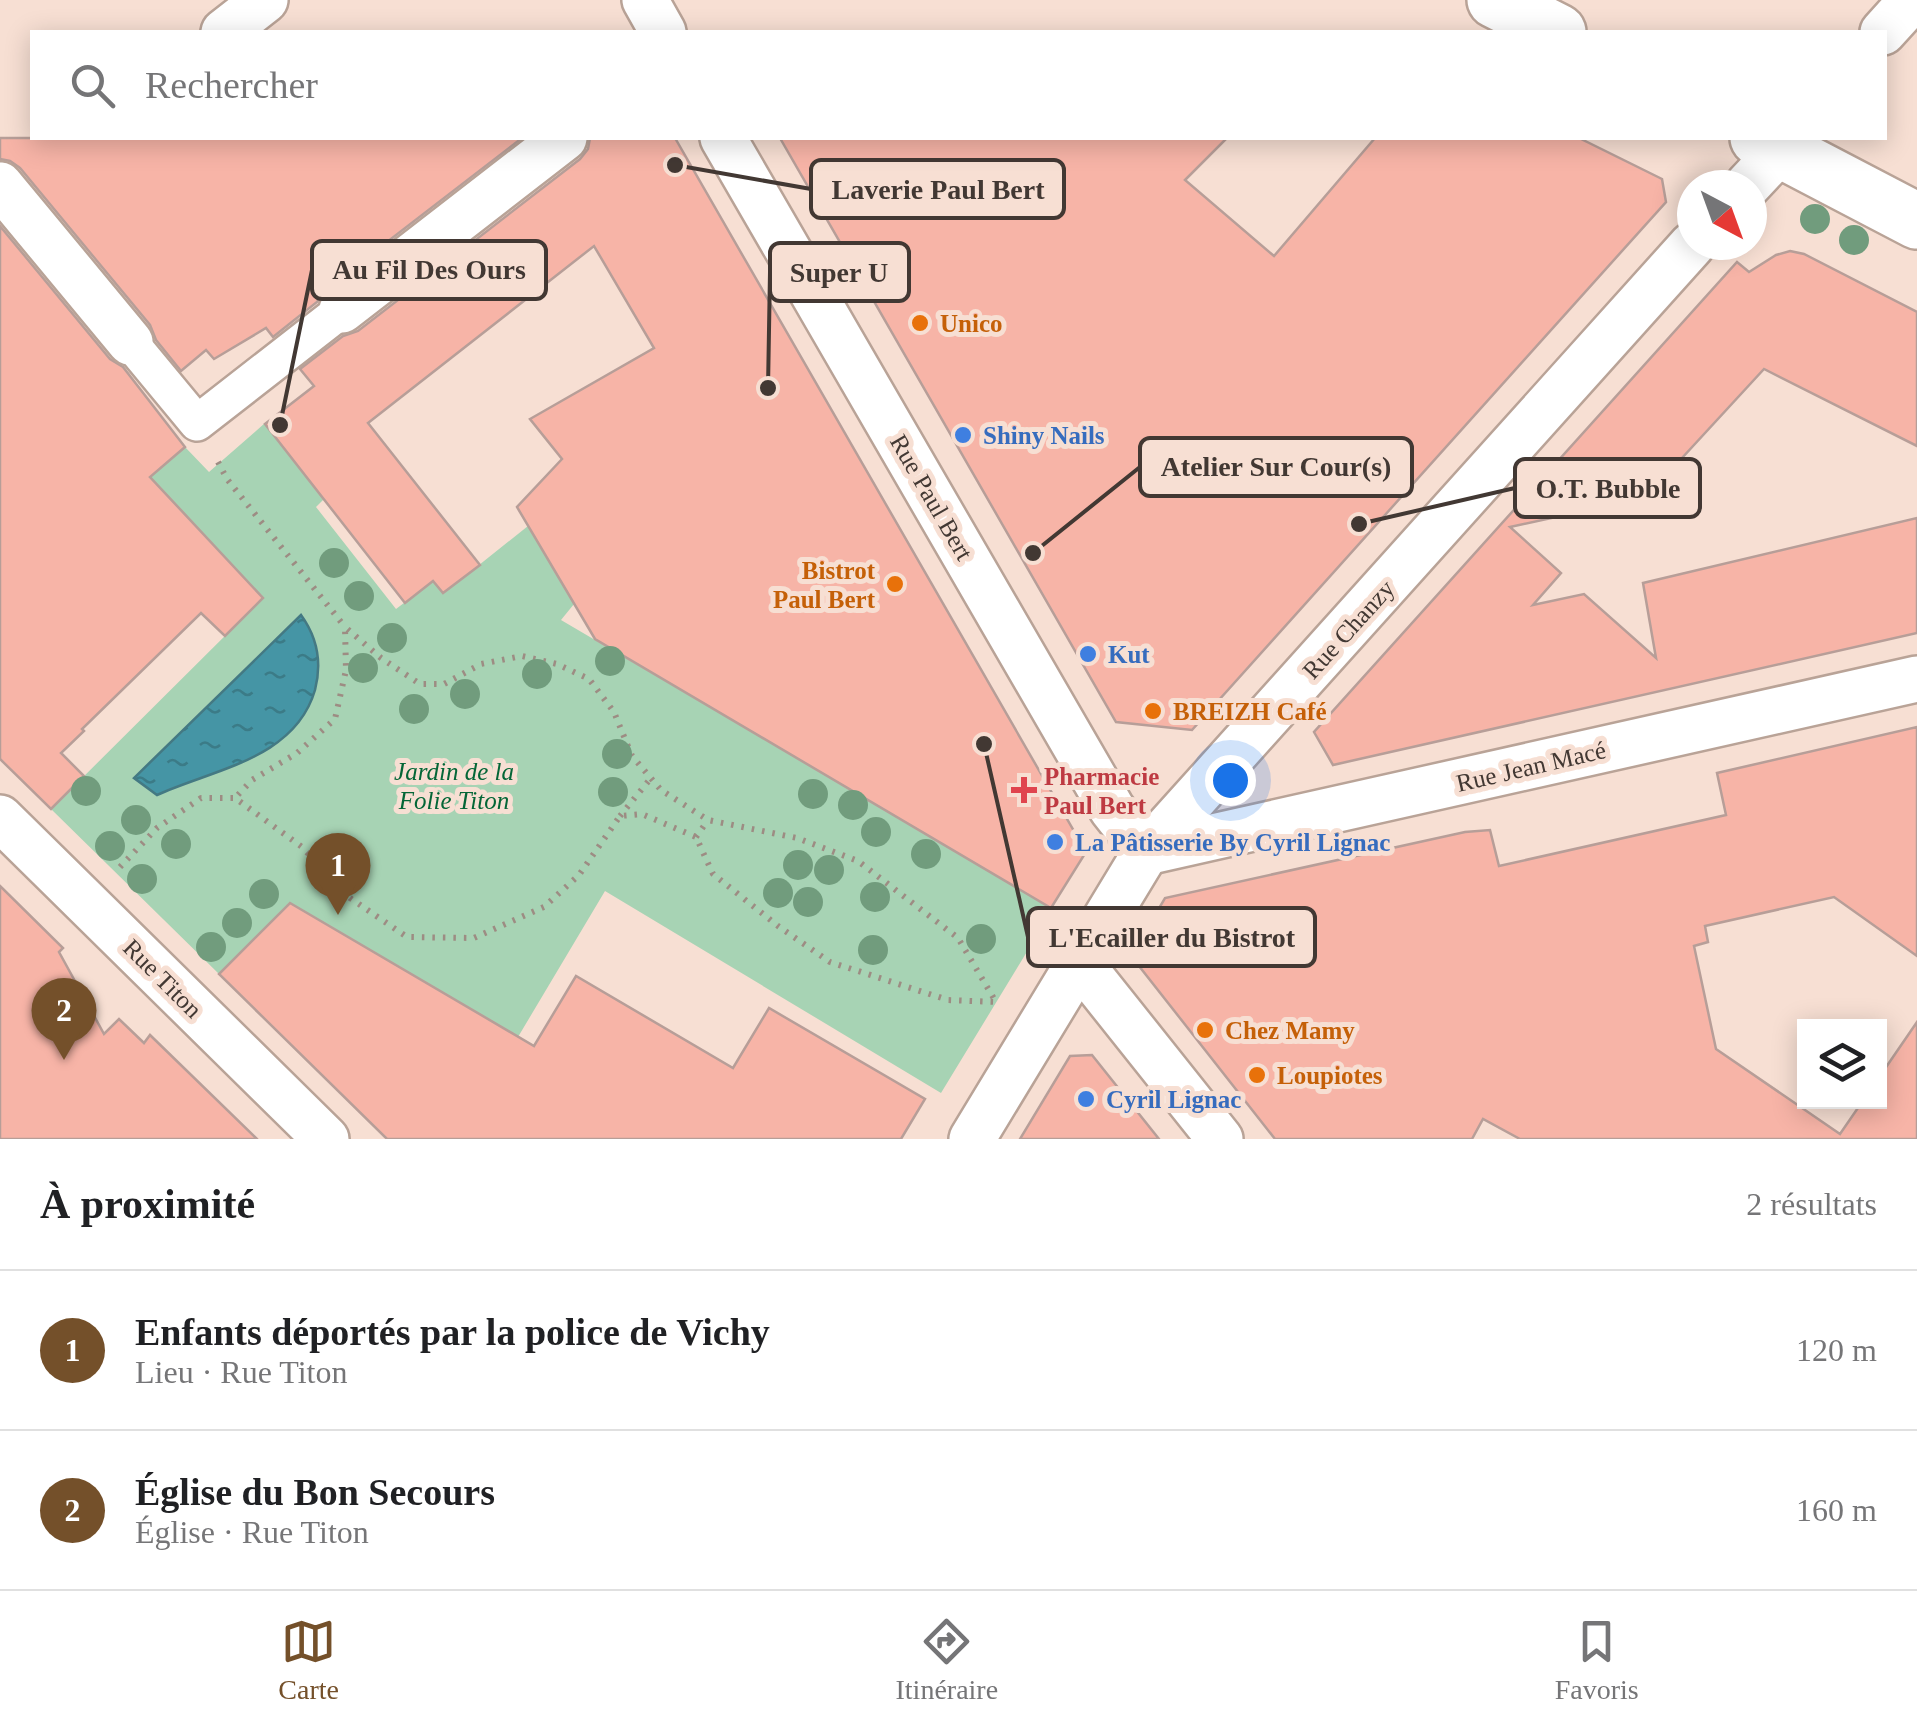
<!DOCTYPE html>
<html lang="fr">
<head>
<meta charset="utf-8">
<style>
	body { margin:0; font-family:Georgia,serif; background:#f6f6f6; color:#202124 }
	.controls { position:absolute; right:30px; bottom:30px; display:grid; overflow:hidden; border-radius:0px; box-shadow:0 5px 25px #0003 }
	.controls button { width:90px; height:90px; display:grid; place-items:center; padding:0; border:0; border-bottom:2px solid #e0e0e0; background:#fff; color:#202124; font:50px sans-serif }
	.compass { position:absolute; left:1677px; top:170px; width:90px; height:90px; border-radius:50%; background:#fff; box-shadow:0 5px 25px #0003; rotate:139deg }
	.you { position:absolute; left:1230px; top:780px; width:35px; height:35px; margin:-25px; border:8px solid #fff; border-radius:50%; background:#1a73e8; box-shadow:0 0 0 15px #1a73e833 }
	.badge { display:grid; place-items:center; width:65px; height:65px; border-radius:50%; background:#74502a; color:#fff; font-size:32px; font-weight:700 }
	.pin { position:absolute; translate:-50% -82px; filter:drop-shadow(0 2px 5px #0008) }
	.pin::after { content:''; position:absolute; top:52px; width:35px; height:30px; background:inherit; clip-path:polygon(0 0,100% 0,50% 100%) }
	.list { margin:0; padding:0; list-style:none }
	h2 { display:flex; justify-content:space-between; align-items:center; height:130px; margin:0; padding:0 40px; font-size:42px }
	h2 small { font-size:32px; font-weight:400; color:#757577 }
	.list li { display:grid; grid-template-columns:65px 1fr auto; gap:30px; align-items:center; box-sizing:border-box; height:160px; padding:0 40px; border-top:2px solid #e0e0e0 }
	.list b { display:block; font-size:38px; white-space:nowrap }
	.list p { margin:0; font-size:32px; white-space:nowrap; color:#757577 }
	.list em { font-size:32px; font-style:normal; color:#757577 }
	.icon { flex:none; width:55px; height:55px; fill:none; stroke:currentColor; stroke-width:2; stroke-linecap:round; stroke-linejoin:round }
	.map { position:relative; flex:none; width:1917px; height:1139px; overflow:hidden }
	.search { position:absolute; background:#fff; box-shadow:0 5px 25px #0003; left:30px; right:30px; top:30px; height:110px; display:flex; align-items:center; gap:25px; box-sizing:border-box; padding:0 35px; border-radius:0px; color:#757577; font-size:38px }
	.sheet { height:450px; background:#fff }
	nav { display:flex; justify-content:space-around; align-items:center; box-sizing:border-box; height:140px; border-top:2px solid #e0e0e0; background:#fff; font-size:28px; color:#757577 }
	nav a { display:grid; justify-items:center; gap:5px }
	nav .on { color:#74502a }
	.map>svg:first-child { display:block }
	.park { fill:#a7d3b4 }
	.water { fill:url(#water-ripples); stroke:#447983; stroke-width:2.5 }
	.building { fill:#f7b4a7; stroke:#b79e98; stroke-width:2.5 }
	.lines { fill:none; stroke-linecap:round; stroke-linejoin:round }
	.pedestrian-casing { stroke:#b9a397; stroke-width:40 }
	.minor-casing { stroke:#b9a397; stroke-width:50 }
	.tertiary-casing { stroke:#b9a397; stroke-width:60 }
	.path { stroke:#9d8c83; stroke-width:6; stroke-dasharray:2.5 8; stroke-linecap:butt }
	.pedestrian { stroke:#fff; stroke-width:35 }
	.minor { stroke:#fff; stroke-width:45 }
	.tertiary { stroke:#fff; stroke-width:55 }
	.tree { fill:#719c7d }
	.food-dot { fill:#e8710a; stroke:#f7dfd3; stroke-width:4 }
	.shop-dot { fill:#3f7fe0; stroke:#f7dfd3; stroke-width:4 }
	.health-dot { fill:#e0444e; stroke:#f7dfd3; stroke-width:4 }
	.labels { text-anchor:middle; stroke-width:10; stroke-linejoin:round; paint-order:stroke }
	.food-label { font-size:25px; font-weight:bold; fill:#c56008; stroke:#f7dfd3; text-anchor:start }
	.shop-label { font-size:25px; font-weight:bold; fill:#366cbe; stroke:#f7dfd3; text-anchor:start }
	.street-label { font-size:25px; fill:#423833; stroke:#f7dfd3 }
	.park-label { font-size:25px; font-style:italic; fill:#046637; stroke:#f7dfd3 }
	.health-label { font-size:25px; font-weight:bold; fill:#be3a42; stroke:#f7dfd3; text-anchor:start }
	.leader { fill:none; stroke:#423833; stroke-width:4 }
	.callout-dot { fill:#423833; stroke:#f7dfd3; stroke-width:4 }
	.callout { fill:#f7dfd3; stroke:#423833; stroke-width:4 }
	.callout-label { font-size:28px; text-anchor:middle; font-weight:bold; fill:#423833 }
</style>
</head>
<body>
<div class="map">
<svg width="1917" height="1139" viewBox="0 0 1917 1139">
	<defs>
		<pattern id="water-ripples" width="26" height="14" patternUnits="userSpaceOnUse" patternTransform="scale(2.5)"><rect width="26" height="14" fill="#4595a5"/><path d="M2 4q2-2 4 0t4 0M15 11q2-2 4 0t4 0" fill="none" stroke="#3b7b87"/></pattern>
	</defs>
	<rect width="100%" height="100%" fill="#f7dfd3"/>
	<path class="park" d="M265 423 324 499 316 507 396 609 433 581 444 593 528 526 574 604 561 620 1053 909 941 1093 605 891 518 1037 290 903 219 974 51 809 263 598 150 477 185 447 209 472Z"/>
	<path class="water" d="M301 615C317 637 322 663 315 690 295 759 214 769 157 795L134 778Z"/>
	<g class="building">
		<path d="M0 138H522L326 289 317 302 273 337 266 328 214 359 206 350 181 371 156 340 150 325 20 168 10 161 0 159Z"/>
		<path d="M590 138H675L1086 852 1051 908 595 639 517 507 562 459 530 419 654 348 594 246 368 423 480 565 443 593 433 581 405 603 265 424 314 386 300 369 343 336 358 331 580 159 588 149Z"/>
		<path d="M780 138H1227L1185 180 1274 256 1375 138H1579L1662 179 1666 202 1192 730 1116 722Z"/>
		<path d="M0 226 110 359 123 367 185 447 150 477 263 598 225 636 201 613 82 729 84 731 61 753 84 776 51 809 0 759Z"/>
		<path d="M1790 251 1804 254 1917 312V446L1764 369 1658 484 1649 476 1625 502 1510 527 1561 573 1533 605 1584 594 1656 658 1643 583 1917 518V633L1333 765 1314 732 1737 262 1749 272 1776 255Z"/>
		<path d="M1917 727V956L1834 897 1705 926 1708 942 1694 946 1716 1049 1840 1134 1862 1102H1880V1076L1917 1022V1139H1520L1483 1119 1472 1139H1275L1139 966 1138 944 1165 898 1465 832 1490 830 1499 866 1726 815 1717 773Z"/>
		<path d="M0 886 63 948 59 952 104 1034 119 1019 144 1043 150 1035 257 1139H0Z"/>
		<path d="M290 903 534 1046 576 976 733 1068 769 1008 925 1099 901 1139H387L219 974Z"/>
		<path d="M1092 1055 1159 1139H1020L1070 1056Z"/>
	</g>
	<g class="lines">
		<defs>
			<path id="pedestrian" d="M130 342 197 423 342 310"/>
			<g id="minor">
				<path d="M645 0 663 32"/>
				<path d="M224 32 265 0"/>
				<path d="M1883 32 1912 0"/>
				<path d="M723 138 1112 809 1146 852"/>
				<path d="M0 185 130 342"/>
				<path d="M1748 185 1792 138"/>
				<path d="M342 310 564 138"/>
				<path d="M0 818 326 1139"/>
				<path d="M1146 852 1917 679"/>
				<path d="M1079 962 1220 1139"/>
				<path d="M972 1139 1146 852 1692 245"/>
			</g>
			<g id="tertiary">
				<path d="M1495 0 1558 32"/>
				<path d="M1758 138 1917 221"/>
			</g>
		</defs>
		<use href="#pedestrian" class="pedestrian-casing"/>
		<use href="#minor" class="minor-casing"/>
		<use href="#tertiary" class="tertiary-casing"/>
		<g class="path">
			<path d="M218 462 227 479 345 627"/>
			<path d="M620 816 651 778"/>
			<path d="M696 837 708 820"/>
			<path d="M120 867 157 828 201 798H235L302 847 350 898 407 937 474 938 544 907 579 875 620 816 642 814 696 837 713 874 778 926 830 962 948 1000 996 1002 958 938 858 861 797 838 708 820 661 790 632 756 614 712 589 679 557 664 522 656 481 664 444 684H420L381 658 345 627 346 670 335 719 297 753 252 780 235 798"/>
		</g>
		<use href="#pedestrian" class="pedestrian"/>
		<use href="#minor" class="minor"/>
		<use href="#tertiary" class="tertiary"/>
	</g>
	<g class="tree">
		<circle cx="1815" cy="219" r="15"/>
		<circle cx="1854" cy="240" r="15"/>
		<circle cx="334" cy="563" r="15"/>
		<circle cx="359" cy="596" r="15"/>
		<circle cx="392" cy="638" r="15"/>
		<circle cx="610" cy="661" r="15"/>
		<circle cx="363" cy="668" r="15"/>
		<circle cx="537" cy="674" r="15"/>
		<circle cx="465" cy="694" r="15"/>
		<circle cx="414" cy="709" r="15"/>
		<circle cx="617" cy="754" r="15"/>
		<circle cx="86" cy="791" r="15"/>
		<circle cx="613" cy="792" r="15"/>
		<circle cx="813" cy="794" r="15"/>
		<circle cx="853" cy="805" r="15"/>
		<circle cx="136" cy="820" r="15"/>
		<circle cx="876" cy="832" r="15"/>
		<circle cx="176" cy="844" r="15"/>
		<circle cx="110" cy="846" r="15"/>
		<circle cx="926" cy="854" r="15"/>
		<circle cx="798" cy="865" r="15"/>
		<circle cx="829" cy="870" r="15"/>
		<circle cx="142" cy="879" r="15"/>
		<circle cx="778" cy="893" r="15"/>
		<circle cx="264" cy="894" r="15"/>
		<circle cx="875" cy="897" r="15"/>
		<circle cx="808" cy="902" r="15"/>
		<circle cx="237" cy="923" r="15"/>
		<circle cx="981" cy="939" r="15"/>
		<circle cx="211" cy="947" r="15"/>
		<circle cx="873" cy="950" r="15"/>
	</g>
	<g class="food-dot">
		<circle cx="920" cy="323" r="10"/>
		<circle cx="895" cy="584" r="10"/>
		<circle cx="1153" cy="711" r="10"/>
		<circle cx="1205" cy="1030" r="10"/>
		<circle cx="1257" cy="1075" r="10"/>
	</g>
	<g class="shop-dot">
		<circle cx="963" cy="435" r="10"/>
		<circle cx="1088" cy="654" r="10"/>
		<circle cx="1055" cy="842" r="10"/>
		<circle cx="1086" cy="1099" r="10"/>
	</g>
	<path class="health-dot" d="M1019 775h10v10h10v10h-10v10h-10v-10h-10v-10h10z"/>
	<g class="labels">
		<g class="food-label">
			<text x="940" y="332">Unico</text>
			<text x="875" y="579" text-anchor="end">Bistrot<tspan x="875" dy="29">Paul Bert</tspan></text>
			<text x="1173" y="720">BREIZH Café</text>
			<text x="1225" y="1039">Chez Mamy</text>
			<text x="1277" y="1084">Loupiotes</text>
		</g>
		<g class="shop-label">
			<text x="983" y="444">Shiny Nails</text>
			<text x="1108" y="663">Kut</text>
			<text x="1075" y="851">La Pâtisserie By Cyril Lignac</text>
			<text x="1106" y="1108">Cyril Lignac</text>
		</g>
		<g class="street-label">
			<text transform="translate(932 497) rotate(60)" y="9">Rue Paul Bert</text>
			<text transform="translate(1348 629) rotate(-48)" y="9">Rue Chanzy</text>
			<text transform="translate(1531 766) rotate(-13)" y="9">Rue Jean Macé</text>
			<text transform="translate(163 978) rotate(45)" y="9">Rue Titon</text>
		</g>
		<g class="park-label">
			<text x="454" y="780">Jardin de la<tspan x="454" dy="29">Folie Titon</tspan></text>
		</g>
		<g class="health-label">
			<text x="1044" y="785">Pharmacie<tspan x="1044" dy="29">Paul Bert</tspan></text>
		</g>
	</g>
	<path class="leader" d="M675 165L811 189M280 425L312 270M768 388L770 272M1033 553L1140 467M1359 524L1515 488M984 744L1028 937"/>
	<g class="callout-dot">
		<circle cx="675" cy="165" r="10"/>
		<circle cx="280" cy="425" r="10"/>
		<circle cx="768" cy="388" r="10"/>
		<circle cx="1033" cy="553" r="10"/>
		<circle cx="1359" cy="524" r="10"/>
		<circle cx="984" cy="744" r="10"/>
	</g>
	<g class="callout">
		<rect x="811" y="160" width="253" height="58" rx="10"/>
		<rect x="312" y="241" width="234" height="58" rx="10"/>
		<rect x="770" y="243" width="139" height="58" rx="10"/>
		<rect x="1140" y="438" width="272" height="58" rx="10"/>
		<rect x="1515" y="459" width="185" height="58" rx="10"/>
		<rect x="1028" y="908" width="287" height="58" rx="10"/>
	</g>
	<g class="callout-label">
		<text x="938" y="199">Laverie Paul Bert</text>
		<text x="429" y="279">Au Fil Des Ours</text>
		<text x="839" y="282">Super U</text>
		<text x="1276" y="476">Atelier Sur Cour(s)</text>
		<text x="1608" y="498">O.T. Bubble</text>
		<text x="1172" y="947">L'Ecailler du Bistrot</text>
	</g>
</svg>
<div class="controls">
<button><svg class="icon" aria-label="layers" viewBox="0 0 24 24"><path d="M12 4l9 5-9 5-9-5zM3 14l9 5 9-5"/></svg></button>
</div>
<svg class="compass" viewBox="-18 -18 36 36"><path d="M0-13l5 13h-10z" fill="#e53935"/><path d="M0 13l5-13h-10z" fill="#757577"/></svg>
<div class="you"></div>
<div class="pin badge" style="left:338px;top:915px">1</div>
<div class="pin badge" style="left:64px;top:1060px">2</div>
<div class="search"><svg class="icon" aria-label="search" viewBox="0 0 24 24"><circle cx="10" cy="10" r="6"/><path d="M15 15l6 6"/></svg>Rechercher</div>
</div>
<section class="sheet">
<h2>À proximité<small>2 résultats</small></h2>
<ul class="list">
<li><span class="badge">1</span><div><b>Enfants déportés par la police de Vichy</b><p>Lieu · Rue Titon</p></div><em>120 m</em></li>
<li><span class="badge">2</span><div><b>Église du Bon Secours</b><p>Église · Rue Titon</p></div><em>160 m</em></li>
</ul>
</section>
<nav>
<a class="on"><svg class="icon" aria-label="map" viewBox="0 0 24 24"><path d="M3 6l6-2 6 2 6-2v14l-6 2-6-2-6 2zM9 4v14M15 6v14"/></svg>Carte</a>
<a><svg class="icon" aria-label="directions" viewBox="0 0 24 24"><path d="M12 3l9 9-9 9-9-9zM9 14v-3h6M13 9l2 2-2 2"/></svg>Itinéraire</a>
<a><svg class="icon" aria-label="saved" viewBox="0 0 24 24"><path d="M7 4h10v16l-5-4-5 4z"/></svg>Favoris</a>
</nav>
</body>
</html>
